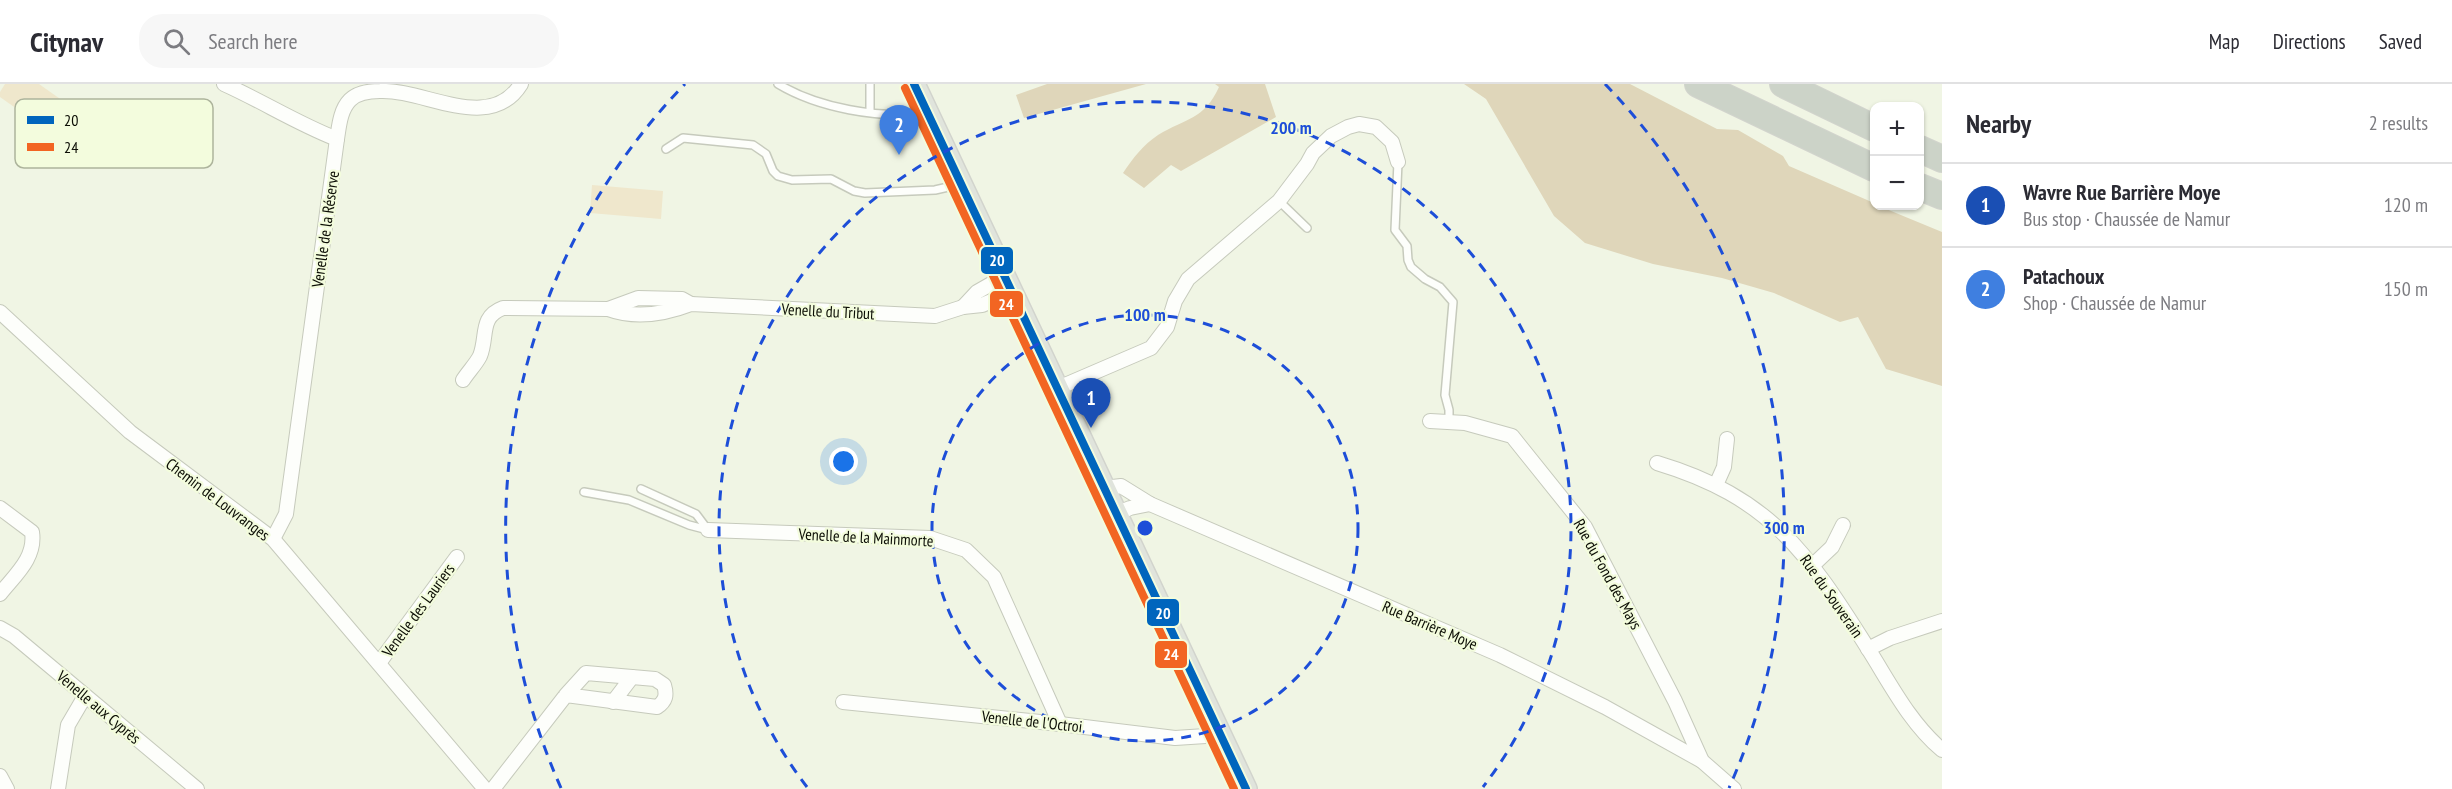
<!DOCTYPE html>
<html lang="en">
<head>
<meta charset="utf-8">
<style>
	body { margin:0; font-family:"PT Sans Narrow",sans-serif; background:#f7f7f7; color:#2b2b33 }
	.controls { position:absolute; right:18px; top:18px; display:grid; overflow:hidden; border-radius:12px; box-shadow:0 2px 4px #0004 }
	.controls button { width:54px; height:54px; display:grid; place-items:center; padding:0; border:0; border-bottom:2px solid #e1e1e2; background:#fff; color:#2b2b33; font:30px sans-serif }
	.you { position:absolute; left:844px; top:378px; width:21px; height:21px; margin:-15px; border:4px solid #fff; border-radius:50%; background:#1a73e8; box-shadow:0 0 0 9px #1a73e833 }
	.badge { display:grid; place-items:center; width:39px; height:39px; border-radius:50%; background:#db2777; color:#fff; font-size:20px; font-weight:700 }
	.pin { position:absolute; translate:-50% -50px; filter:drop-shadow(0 2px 3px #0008) }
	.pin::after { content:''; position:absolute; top:32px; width:21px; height:18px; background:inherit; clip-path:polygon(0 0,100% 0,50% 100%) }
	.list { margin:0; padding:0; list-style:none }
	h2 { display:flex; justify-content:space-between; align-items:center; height:78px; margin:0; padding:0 24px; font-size:26px }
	h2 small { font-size:20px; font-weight:400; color:#7c7c81 }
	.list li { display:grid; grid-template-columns:39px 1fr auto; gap:18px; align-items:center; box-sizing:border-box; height:84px; padding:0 24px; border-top:2px solid #e1e1e2 }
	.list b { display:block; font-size:22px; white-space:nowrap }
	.list p { margin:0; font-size:20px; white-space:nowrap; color:#7c7c81 }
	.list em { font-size:20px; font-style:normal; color:#7c7c81 }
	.icon { flex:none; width:33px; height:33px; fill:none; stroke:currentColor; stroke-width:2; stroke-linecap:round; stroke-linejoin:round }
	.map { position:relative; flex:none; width:1942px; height:705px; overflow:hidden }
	header { display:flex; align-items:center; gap:36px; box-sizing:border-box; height:84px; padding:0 30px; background:#fff; border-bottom:2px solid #e1e1e2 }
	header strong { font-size:28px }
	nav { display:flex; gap:33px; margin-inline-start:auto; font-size:21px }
	.search { width:420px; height:54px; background:#f7f7f7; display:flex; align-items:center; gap:15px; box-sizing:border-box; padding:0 21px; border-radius:24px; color:#7c7c81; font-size:22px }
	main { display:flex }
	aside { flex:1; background:#fff }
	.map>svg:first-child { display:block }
	.green { fill:#efe7cc }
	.forest { fill:#dfd6ba }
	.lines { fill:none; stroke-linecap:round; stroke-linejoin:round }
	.service-casing { stroke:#c6cabc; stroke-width:10 }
	.minor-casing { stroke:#c6cabc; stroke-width:16 }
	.primary-casing { stroke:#d2d4cd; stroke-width:24 }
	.motorway-casing { stroke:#d2d4cd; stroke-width:28 }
	.service { stroke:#fdfefb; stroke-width:7 }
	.minor { stroke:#fdfefb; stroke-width:14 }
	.primary { stroke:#e0e4dc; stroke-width:21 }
	.motorway { stroke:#ccd3c8; stroke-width:26 }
	.bus-1-casing { stroke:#f3fcdd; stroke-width:12 }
	.bus-2-casing { stroke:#f3fcdd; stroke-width:12 }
	.bus-1 { stroke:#0065bd; stroke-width:8 }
	.bus-2 { stroke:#f26522; stroke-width:8 }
	.ring { fill:none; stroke:#1d4ed8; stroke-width:3; stroke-dasharray:10 8 }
	.labels { text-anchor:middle; stroke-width:4.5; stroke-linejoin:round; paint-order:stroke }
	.street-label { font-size:16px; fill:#0b0d04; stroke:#f3fcdd }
	.key { fill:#f3fcdd; stroke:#adb49c; stroke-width:1.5 }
	.key-label { font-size:16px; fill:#0b0d04 }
	.centre { fill:#1d4ed8; stroke:#f3fcdd; stroke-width:3 }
	.ring-label { font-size:18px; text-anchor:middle; font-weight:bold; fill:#1d4ed8; stroke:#f3fcdd; stroke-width:4.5; stroke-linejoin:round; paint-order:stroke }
	.line-badge { stroke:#f3fcdd; stroke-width:2 }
	.badge-label { font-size:16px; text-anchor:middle; font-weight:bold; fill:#fff }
</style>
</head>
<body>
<header>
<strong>Citynav</strong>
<div class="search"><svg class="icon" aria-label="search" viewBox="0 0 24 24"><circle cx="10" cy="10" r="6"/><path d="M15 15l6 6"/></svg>Search here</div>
<nav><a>Map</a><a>Directions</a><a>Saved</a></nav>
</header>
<main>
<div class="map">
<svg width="1942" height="705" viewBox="0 0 1942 705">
	<rect width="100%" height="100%" fill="#f0f5e4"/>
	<g class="green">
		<path d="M5 0H39L80 29 61 56 0 13V8Z"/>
		<path d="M592 101 663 107 661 135 590 129Z"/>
	</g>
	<g class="forest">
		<path d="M1047 0H1146L1024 34 1016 11Z"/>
		<path d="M1215 0H1265L1276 33 1181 87 1171 81 1144 104 1123 89C1133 74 1143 61 1158 51 1186 34 1204 36 1219 3Z"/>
		<path d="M1464 0H1630L1717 45 1738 46 1783 72 1789 82 1874 119V122H1879L1942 148V302L1886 285 1858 233 1840 238 1774 209 1722 194 1653 180 1585 159 1554 132 1486 15Z"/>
	</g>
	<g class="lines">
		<defs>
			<g id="service">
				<path d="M778 0C818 24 879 35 926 29"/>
				<path d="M870 0V27"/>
				<path d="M666 65 683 54 753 61 766 70 773 87 778 92 792 96 831 95 854 107 865 109 935 106 957 101"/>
				<path d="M1398 78 1395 146 1407 162 1408 176 1411 183 1425 195 1440 203 1453 218 1445 311 1449 326V338"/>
				<path d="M1279 117 1307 144"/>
				<path d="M641 405 696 430 708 446"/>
				<path d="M584 408 629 416 689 441 708 446"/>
			</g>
			<g id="minor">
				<path d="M224 0C262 17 298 40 337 55"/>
				<path d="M963 223 977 208 1005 192"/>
				<path d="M608 225C635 235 665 230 691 220L935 232 963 223 982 221 1013 208"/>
				<path d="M0 228 130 348 273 455 485 705"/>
				<path d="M463 296C468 288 476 280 480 272 488 252 479 233 503 224L608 225 638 214 682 215 691 220"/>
				<path d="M1058 304 1151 264 1167 243 1175 217 1188 195 1279 117 1307 80 1313 69 1331 52 1348 43 1359 40 1376 43 1392 58 1398 78"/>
				<path d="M1430 337 1465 339 1512 352 1585 443 1675 617 1702 677 1734 705"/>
				<path d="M1657 379C1770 413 1807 468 1867 563 1890 599 1909 638 1942 666"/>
				<path d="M1716 401 1724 383 1727 355"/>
				<path d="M1104 404 1121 402 1150 420 1500 571 1605 623 1702 677"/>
				<path d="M0 424 32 448C36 474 15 491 0 510"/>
				<path d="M1116 430 1130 424 1150 420"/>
				<path d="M708 446 930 454 966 466 994 493 1060 640"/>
				<path d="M273 455 286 430 337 55C339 43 340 26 350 16 357 9 370 7 380 7 425 5 490 50 521 0"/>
				<path d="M1813 481 1832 463 1843 441"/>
				<path d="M0 544 14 552 197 705"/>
				<path d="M1868 565 1890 554 1942 537"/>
				<path d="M379 579 457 473"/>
				<path d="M613 618 632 593"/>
				<path d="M843 618 1060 640 1175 654 1221 651"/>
				<path d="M0 692 7 705"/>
				<path d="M58 705 68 641 85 612"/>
				<path d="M493 705 566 611 586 589 655 595 664 601C667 611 666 617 657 623L566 611"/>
			</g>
			<path id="primary" d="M914 0 1246 705"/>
			<g id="motorway">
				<path d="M1698 0 1874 84"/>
				<path d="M1783 0 1874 44"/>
				<path d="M1920 65 1942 75"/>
				<path d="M1920 103 1942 112"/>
			</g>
		</defs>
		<use href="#service" class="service-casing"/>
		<use href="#minor" class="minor-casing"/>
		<use href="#primary" class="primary-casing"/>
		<use href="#motorway" class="motorway-casing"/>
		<use href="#service" class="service"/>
		<use href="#minor" class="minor"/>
		<use href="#primary" class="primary"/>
		<use href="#motorway" class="motorway"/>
		<defs>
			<path id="bus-1" d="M914 0 1246 705"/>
			<path id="bus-2" d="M905 4 1234 705"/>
		</defs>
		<use href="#bus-1" class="bus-1-casing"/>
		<use href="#bus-2" class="bus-2-casing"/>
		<use href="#bus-1" class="bus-1"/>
		<use href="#bus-2" class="bus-2"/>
	</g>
	<g class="ring">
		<circle cx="1145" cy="444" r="213"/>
		<path d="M807 703A426 426 0 1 1 1483 703"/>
		<path d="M561 704A639 639 0 0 1 685 0M1605 0A639 639 0 0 1 1729 704"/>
	</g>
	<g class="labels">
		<g class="street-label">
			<text transform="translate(325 145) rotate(-82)" y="6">Venelle de la Réserve</text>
			<text transform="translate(828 227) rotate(3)" y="6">Venelle du Tribut</text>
			<text transform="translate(218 415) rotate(37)" y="6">Chemin de Louvranges</text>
			<text transform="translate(866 453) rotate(3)" y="6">Venelle de la Mainmorte</text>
			<text transform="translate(1608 490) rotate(61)" y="6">Rue du Fond des Mays</text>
			<text transform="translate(1832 512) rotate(55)" y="6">Rue du Souverain</text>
			<text transform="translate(418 526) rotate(-54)" y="6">Venelle des Lauriers</text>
			<text transform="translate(1430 541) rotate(23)" y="6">Rue Barrière Moye</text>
			<text transform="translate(99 623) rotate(40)" y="6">Venelle aux Cyprès</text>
			<text transform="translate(1032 637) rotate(6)" y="6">Venelle de l'Octroi</text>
		</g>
	</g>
	<rect x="15" y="15" width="198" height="69" rx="9" class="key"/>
	<rect x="27" y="32" width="27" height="8" fill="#0065bd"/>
	<rect x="27" y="59" width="27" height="8" fill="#f26522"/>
	<g class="key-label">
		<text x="64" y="42">20</text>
		<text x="64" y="69">24</text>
	</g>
	<circle cx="1145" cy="444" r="9" class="centre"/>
	<g class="ring-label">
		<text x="1291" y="50">200 m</text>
		<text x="1145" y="237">100 m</text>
		<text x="1784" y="450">300 m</text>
	</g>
	<g class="line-badge">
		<rect x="980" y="162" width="34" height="29" rx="6" fill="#0065bd"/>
		<rect x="989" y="206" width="35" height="28" rx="6" fill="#f26522"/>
		<rect x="1146" y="514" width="34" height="29" rx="6" fill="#0065bd"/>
		<rect x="1154" y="556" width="34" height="29" rx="6" fill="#f26522"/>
	</g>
	<g class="badge-label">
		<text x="997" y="182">20</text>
		<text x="1006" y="226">24</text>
		<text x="1163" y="535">20</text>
		<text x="1171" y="576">24</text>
	</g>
</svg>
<div class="controls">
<button>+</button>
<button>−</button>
</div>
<div class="you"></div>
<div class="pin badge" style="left:1091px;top:344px;background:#1a4fb4">1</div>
<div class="pin badge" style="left:899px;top:71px;background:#3f7fe0">2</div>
</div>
<aside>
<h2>Nearby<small>2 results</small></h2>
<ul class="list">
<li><span class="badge" style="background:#1a4fb4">1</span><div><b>Wavre Rue Barrière Moye</b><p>Bus stop · Chaussée de Namur</p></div><em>120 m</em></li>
<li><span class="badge" style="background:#3f7fe0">2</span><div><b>Patachoux</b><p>Shop · Chaussée de Namur</p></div><em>150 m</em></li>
</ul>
</aside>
</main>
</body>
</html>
